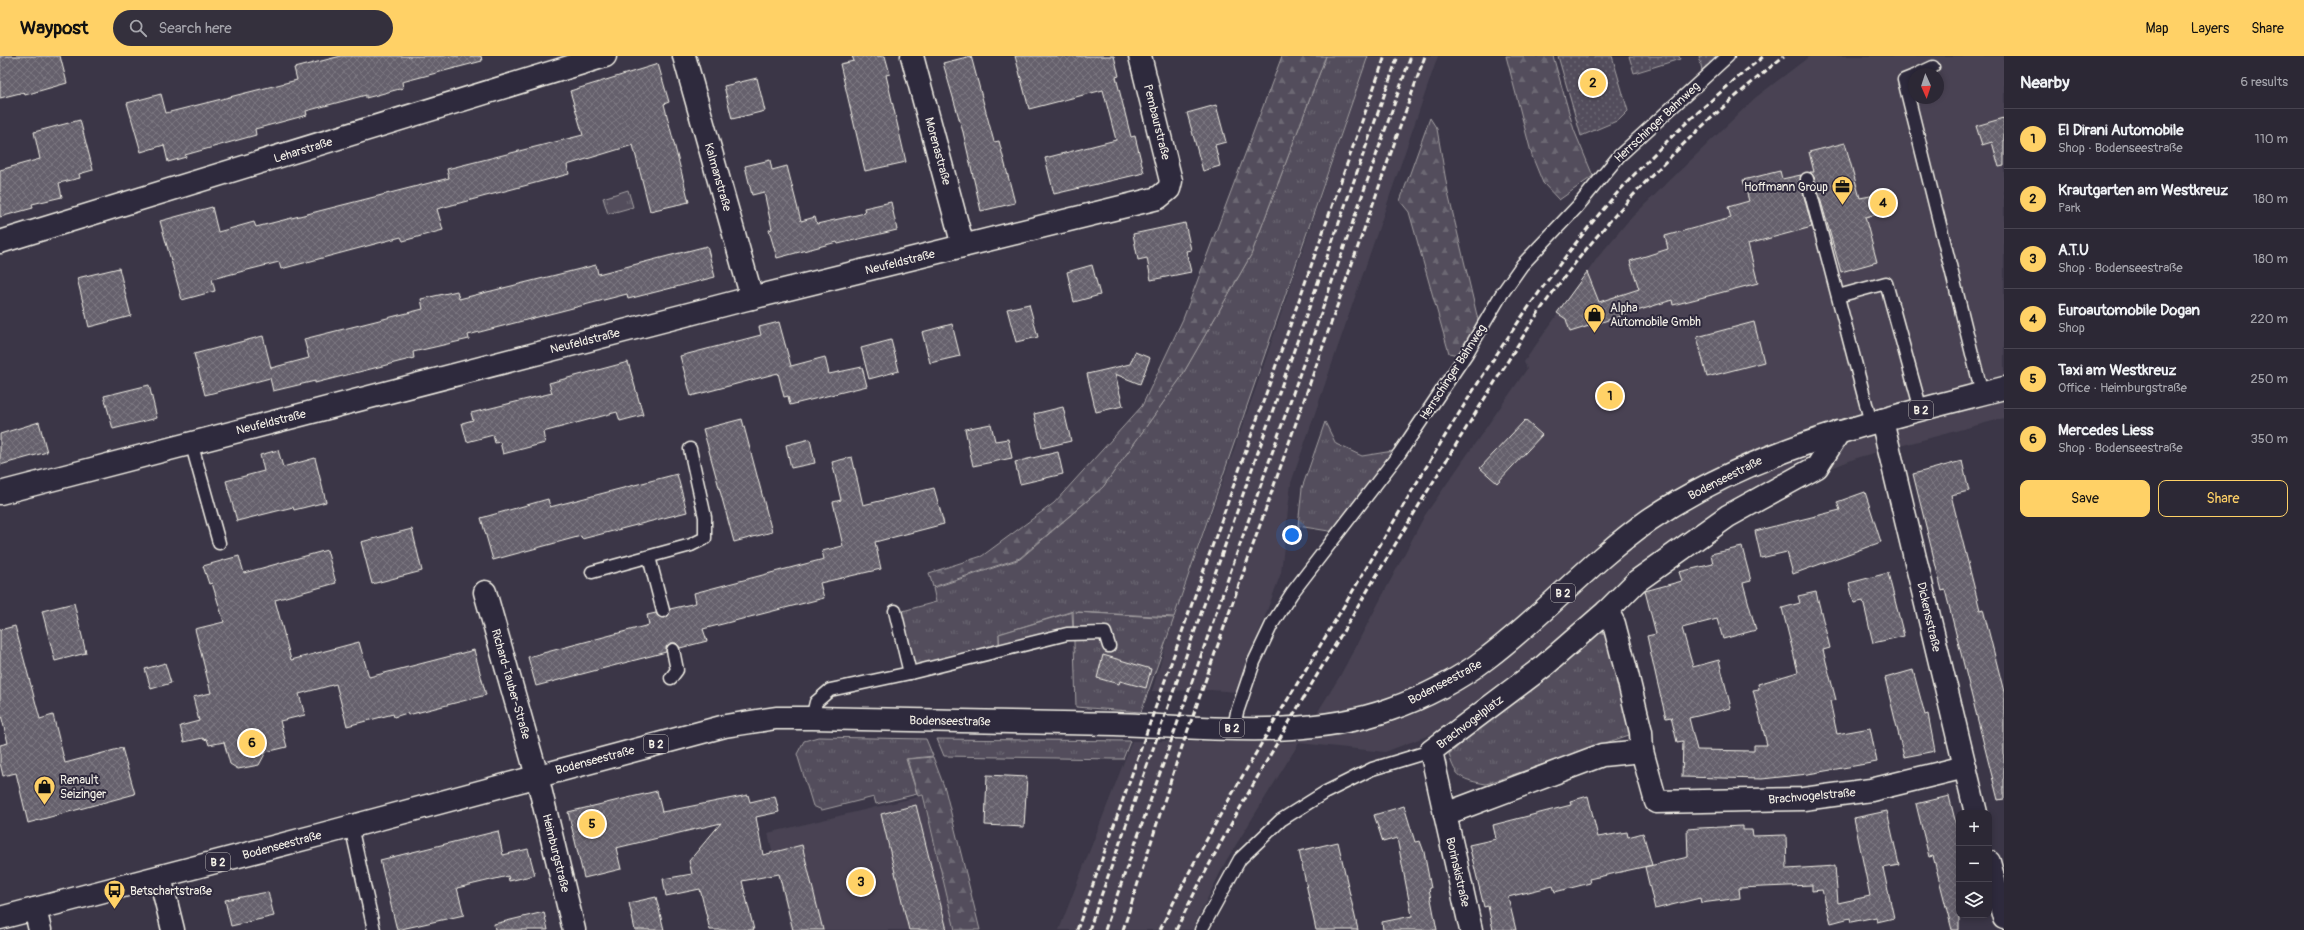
<!DOCTYPE html>
<html lang="en">
<head>
<meta charset="utf-8">
<style>
	body { margin:0; font-family:Pangolin,sans-serif; background:#34303d; color:#f1f3f6 }
	.controls { position:absolute; right:12px; bottom:12px; display:grid; overflow:hidden; border-radius:8px; box-shadow:0 2px 6px #0003 }
	.controls button { width:36px; height:36px; display:grid; place-items:center; padding:0; border:0; border-bottom:1px solid #484450; background:#2c2835; color:#f1f3f6; font:20px sans-serif }
	.compass { position:absolute; left:1908px; top:12px; width:36px; height:36px; border-radius:50%; background:#2c2835; box-shadow:0 2px 6px #0003; rotate:177deg }
	.you { position:absolute; left:1292px; top:479px; width:14px; height:14px; margin:-10px; border:3px solid #fff; border-radius:50%; background:#1a73e8; box-shadow:0 0 0 6px #1a73e833 }
	.badge { display:grid; place-items:center; width:26px; height:26px; border-radius:50%; background:#ffd166; color:#111; font-size:13px; font-weight:700 }
	.pin { position:absolute; translate:-50% -50%; border:2px solid #fff; box-shadow:0 1px 4px #0006 }
	.list { margin:0; padding:0; list-style:none }
	h2 { display:flex; justify-content:space-between; align-items:center; height:52px; margin:0; padding:0 16px; font-size:17px }
	h2 small { font-size:13px; font-weight:400; color:#a6a6ad }
	.list li { display:grid; grid-template-columns:26px 1fr auto; gap:12px; align-items:center; box-sizing:border-box; height:60px; padding:0 16px; border-top:1px solid #484450 }
	.list b { display:block; font-size:15px; white-space:nowrap }
	.list p { margin:0; font-size:13px; white-space:nowrap; color:#a6a6ad }
	.list em { font-size:13px; font-style:normal; color:#a6a6ad }
	.actions { display:flex; gap:8px; padding:12px 16px }
	.actions a { flex:1; padding:9px 0; border:1px solid #ffd166; border-radius:8px; text-align:center; font-size:14px; color:#ffd166 }
	.actions .main { background:#ffd166; color:#111 }
	.icon { flex:none; width:22px; height:22px; fill:none; stroke:currentColor; stroke-width:2; stroke-linecap:round; stroke-linejoin:round }
	.map { position:relative; flex:none; width:2004px; height:874px; overflow:hidden }
	header { display:flex; align-items:center; gap:24px; box-sizing:border-box; height:56px; padding:0 20px; background:#ffd166; color:#111 }
	header strong { font-size:19px }
	nav { display:flex; gap:22px; margin-inline-start:auto; font-size:14px }
	.search { width:280px; height:36px; background:#34303d; display:flex; align-items:center; gap:10px; box-sizing:border-box; padding:0 14px; border-radius:22px; color:#a6a6ad; font-size:15px }
	main { display:flex }
	aside { flex:1; background:#2c2835 }
	.map>svg:first-child { display:block }
	.built { fill:#484352; fill-rule:evenodd }
	.grass { fill:url(#grass-tufts); stroke:#a4a0a2 }
	.forest { fill:url(#forest-firs); stroke:#a4a0a2 }
	.garden { fill:url(#garden-dots); stroke:#a4a0a2 }
	.building { fill:url(#building-cross-hatch); stroke:#f4f1e8 }
	.lines { fill:none; stroke-linecap:round; stroke-linejoin:round }
	.lane-casing { stroke:#f4f1e8; stroke-width:15 }
	.street-casing { stroke:#f4f1e8; stroke-width:25 }
	.secondary-casing { stroke:#f4f1e8; stroke-width:25 }
	.primary-casing { stroke:#f4f1e8; stroke-width:25 }
	.lane { stroke:#2f2a3d; stroke-width:12 }
	.street { stroke:#2f2a3d; stroke-width:22 }
	.secondary { stroke:#2f2a3d; stroke-width:22 }
	.primary { stroke:#2f2a3d; stroke-width:22 }
	.rail { stroke:#f4f1e8; stroke-width:3; stroke-dasharray:6 3; stroke-linecap:butt }
	.labels { text-anchor:middle; stroke-width:4; stroke-linejoin:round; paint-order:stroke }
	.shield { fill:#2f2a3d; stroke:#b9b5b5; stroke-width:1 }
	.shield-label { font-size:11px; font-weight:bold; fill:#f4f1e8 }
	.street-label { font-size:12px; fill:#f4f1e8; stroke:#2f2a3d }
	.poi-label { font-size:12px; fill:#f4f1e8; stroke:#2f2a3d; text-anchor:start }
</style>
</head>
<body>
<header>
<strong>Waypost</strong>
<div class="search"><svg class="icon" aria-label="search" viewBox="0 0 24 24"><circle cx="10" cy="10" r="6"/><path d="M15 15l6 6"/></svg>Search here</div>
<nav><a>Map</a><a>Layers</a><a>Share</a></nav>
</header>
<main>
<div class="map">
<svg width="2004" height="874" viewBox="0 0 2004 874">
	<defs>
		<pattern id="grass-tufts" width="24" height="20" patternUnits="userSpaceOnUse"><rect width="24" height="20" fill="#534e5c"/><path d="M3 7l-1-3M5 7V3M7 7l1-3M15 17l-1-3M17 17v-4M19 17l1-3" fill="none" stroke="#6c6873"/></pattern>
		<pattern id="forest-firs" width="22" height="20" patternUnits="userSpaceOnUse"><rect width="22" height="20" fill="#534e5c"/><path d="M5 1l3.5 6h-7zM16 11l3.5 6h-7z" fill="#6c6873"/></pattern>
		<pattern id="garden-dots" width="8" height="8" patternUnits="userSpaceOnUse"><rect width="8" height="8" fill="#534e5c"/><path d="M2 2h.1M6 6h.1" fill="none" stroke="#6c6873" stroke-width="1.8" stroke-linecap="round"/></pattern>
		<pattern id="building-cross-hatch" width="8" height="8" patternUnits="userSpaceOnUse"><rect width="8" height="8" fill="#65616c"/><path d="M0 0l8 8M0 8l8-8" fill="none" stroke="#7c7881"/></pattern>
	</defs>
	<rect width="100%" height="100%" fill="#3b3647"/>
	<filter id="ink" filterUnits="userSpaceOnUse"><feTurbulence type="fractalNoise" baseFrequency=".025" numOctaves="2"/><feDisplacementMap in="SourceGraphic" scale="8" xChannelSelector="R" yChannelSelector="G"/><feConvolveMatrix kernelMatrix="1 2 1 2 8 2 1 2 1" color-interpolation-filters="sRGB"/></filter>
	<g filter="url(#ink)">
		<g class="built">
			<path d="M1368 0H1438L1291 427 1281 517 1237 636 1211 634 1152 635 1174 562 1258 326Z"/>
			<path d="M1810 0H2004V362L1859 401 1717 458 1504 634 1445 673 1385 696 1299 687 1226 805 1192 874H1059L1132 685 1299 686 1340 620 1425 459 1527 313 1524 306 1598 201 1629 164 1755 42ZM1914 18H1938V42H1914Z"/>
			<path d="M922 740 955 874H791L768 777Z"/>
		</g>
		<g class="grass">
			<path d="M1326 0H1368L1174 561 1076 556 1174 562 1141 656 1076 651 1073 555 999 578V594L916 614 910 610 899 556 936 546 933 532 1020 503 1103 431 1180 323 1251 199Z"/>
			<path d="M628 134 633 151 608 158 603 142Z"/>
			<path d="M1325 366 1336 388 1362 400 1393 395 1335 476 1298 470 1302 432Z"/>
			<path d="M1072 556 1073 574 1000 594 999 578Z"/>
			<path d="M1595 576 1607 579 1632 678 1486 728C1463 724 1455 722 1449 698Z"/>
			<path d="M818 681 926 683 933 700 906 703 917 738 876 748 874 741 822 754 813 750 797 698 804 685Z"/>
			<path d="M937 683 1130 685 1123 703H1113L944 700Z"/>
		</g>
		<g class="forest">
			<path d="M1282 0H1326L1251 199 1180 323 1103 431 1020 502 933 531 929 517 982 500 1054 447 1142 350 1183 263Z"/>
			<path d="M1506 0H1553L1574 74 1593 120 1559 144 1543 127 1532 100Z"/>
			<path d="M1430 62 1437 73 1448 137 1479 268 1458 299 1449 297 1409 156 1400 145Z"/>
			<path d="M933 701 945 733 980 874H955L923 739 918 740 907 703Z"/>
		</g>
		<g class="garden">
			<path d="M1558 0H1612L1628 55 1619 64 1581 80Z"/>
			<path d="M1629 0H1679L1680 3 1634 17Z"/>
			<path d="M1699 0H1720L1702 14Z"/>
		</g>
		<g class="building">
			<path d="M0 0H60L67 27 25 39 24 36 0 42Z"/>
			<path d="M341 0H481L482 5 402 26 403 32 366 42V39L306 55 307 59 255 73 256 79 185 99 186 101 168 106 164 89 141 96 127 47 161 38 166 57 297 24 294 12Z"/>
			<path d="M852 0H885L890 18 886 19 906 106 865 115 840 8 854 5Z"/>
			<path d="M971 0 994 86 999 85 1015 147 981 155 963 76 943 7Z"/>
			<path d="M1015 0H1114L1119 20 1116 21 1131 81 1135 80 1144 117 1054 138 1045 102 1116 84 1103 34 1029 53Z"/>
			<path d="M658 8 669 46 664 48 689 146 650 155 633 89 567 109 569 118 437 153 443 174 403 185 401 181 281 213 279 206 212 223 215 235 182 244 160 165 212 151 218 176 254 166 256 171 449 122 447 113 583 79 570 35Z"/>
			<path d="M757 22 765 55 732 63 724 30Z"/>
			<path d="M1216 49 1226 86 1215 89 1220 110 1203 115 1187 57Z"/>
			<path d="M2004 62V110L1999 111 1992 86 1982 89 1976 70Z"/>
			<path d="M80 64 93 114 79 118 80 122 59 127 62 141 32 148 33 152 0 161V114L40 103 34 76Z"/>
			<path d="M1845 87 1860 142 1886 137 1890 155 1865 161 1877 206 1841 216 1814 121 1810 116H1814L1809 96Z"/>
			<path d="M770 104 772 114 787 110 801 165 815 161 817 168 865 157 864 152 891 146 897 174 838 188 837 186 777 202 769 174 772 173 764 136 752 139 745 110Z"/>
			<path d="M1780 115 1782 123 1801 119 1800 125 1812 171 1748 188 1758 227 1673 249 1672 244 1570 276 1566 263 1557 257 1587 216 1599 246 1639 233 1630 205 1668 193 1665 180 1731 162 1728 151 1749 145 1743 124Z"/>
			<path d="M1185 167 1191 194 1186 195 1191 216 1151 224 1147 202 1138 204 1133 178Z"/>
			<path d="M707 190 715 221 628 243 627 238 468 279 469 283 413 296 414 302 315 327V325L273 335 270 322 205 339 194 298 263 280 271 312 309 302 304 283 423 253 421 243 457 235 459 243 596 209 598 218Z"/>
			<path d="M1092 209 1100 239 1074 246 1067 216Z"/>
			<path d="M119 212 131 260 89 271 77 222Z"/>
			<path d="M1029 248 1038 281 1016 286 1007 253Z"/>
			<path d="M779 266 791 310 825 301 829 318 862 311 867 330 790 349 788 340 784 341 778 317 691 340 680 300 761 279 759 271Z"/>
			<path d="M1754 266 1764 306 1707 321 1697 281Z"/>
			<path d="M952 268 960 300 930 307 922 276Z"/>
			<path d="M891 284 899 315 869 323 861 292Z"/>
			<path d="M1135 296 1150 302 1140 328 1115 318 1123 350 1096 356 1087 318 1130 308Z"/>
			<path d="M628 306 643 359 620 365 617 356 543 376 545 387 503 398 500 386 495 387 493 379 467 386 462 367 473 364 471 357 552 337 549 327Z"/>
			<path d="M149 329 157 362 113 373 104 340Z"/>
			<path d="M1063 351 1071 385 1042 392 1034 358Z"/>
			<path d="M742 363 772 476 734 486 703 373Z"/>
			<path d="M1525 364 1542 379 1497 427 1480 412Z"/>
			<path d="M39 366 47 396 0 409V378Z"/>
			<path d="M991 368 995 385 1008 383 1012 402 973 410 965 373Z"/>
			<path d="M810 383 815 407 791 412 786 389Z"/>
			<path d="M278 394 283 411 315 402 326 446 294 454 293 451 237 465 226 425 264 415 260 399Z"/>
			<path d="M1058 396 1063 418 1020 428 1015 406Z"/>
			<path d="M852 401 863 449 934 432 944 468 875 486 881 513 820 527 824 542 703 573 707 585 680 592 676 587H671L666 591V596L536 630 528 601 649 569 647 559 656 557 658 560 664 562 668 560 670 553 696 547 694 537 824 503 822 495 843 490 833 446 841 444 832 406Z"/>
			<path d="M1962 405 1969 435 1951 439 1980 554 1983 553 2004 636V743L1998 744 1945 534 1942 535 1913 418Z"/>
			<path d="M677 418 687 456 582 483 581 480 493 504 481 462 548 443 550 451Z"/>
			<path d="M1865 436 1881 486 1793 518 1787 496 1761 502 1755 475 1840 454 1837 446Z"/>
			<path d="M412 473 422 515 372 528 361 486Z"/>
			<path d="M1742 491 1751 525 1743 527 1756 574 1723 583 1717 563 1682 572 1693 611 1719 604 1731 652 1689 662 1697 694 1754 695V689H1767L1753 634 1759 633 1758 628 1798 616 1782 552 1800 547 1798 540 1816 536 1830 592 1823 594 1836 644 1830 645 1837 678 1870 672 1877 706 1808 718 1762 723 1682 721 1683 685 1677 686 1671 661 1666 662 1657 625 1647 580 1656 578 1645 535 1682 525 1679 516 1713 508 1711 498Z"/>
			<path d="M327 494 336 527 275 544 291 604 359 586 369 621 474 594 486 639 408 659 407 657 394 661 393 658 347 670 336 628 299 638 305 659 280 665 287 691 266 696 259 709 238 713 230 708 224 686 209 689 207 683 204 684 203 682 184 686 180 670 199 665 193 641 211 637 195 573 224 566 212 527 209 528 203 510 239 500 244 517Z"/>
			<path d="M1888 517 1904 580 1873 587 1863 545 1854 547 1849 527Z"/>
			<path d="M74 547 86 597 55 605 42 555Z"/>
			<path d="M15 570 40 663 53 659 65 707 122 692 135 738 28 767 16 717 3 720 0 707V689L8 687 0 655V574Z"/>
			<path d="M1103 599 1151 613 1146 632 1120 625 1119 628 1097 622Z"/>
			<path d="M165 607 171 627 151 633 145 613Z"/>
			<path d="M1913 614 1925 659 1928 658 1935 695 1904 701 1885 622Z"/>
			<path d="M987 719 1027 721 1024 771 985 769Z"/>
			<path d="M657 735 662 756 748 739 750 746 775 740 779 756 756 761 763 799 802 789 823 874H793L779 818 742 825 754 874H710L700 833 666 840 663 823 692 818 689 805 721 767 616 792 621 813 584 822 568 756Z"/>
			<path d="M1588 740 1598 781 1627 776 1628 781 1643 777 1652 809 1589 823 1590 827 1555 836 1553 830 1508 841 1516 874H1493L1488 850 1484 851 1469 789 1496 783 1493 769 1571 749 1570 745Z"/>
			<path d="M1949 740 1959 780V874H1952L1933 800 1929 801 1916 748Z"/>
			<path d="M916 749 939 842 947 874H909L904 854 881 758Z"/>
			<path d="M1404 750 1415 786 1420 785 1424 796 1431 832 1429 833 1437 874H1383L1382 866 1412 860 1397 782 1383 786 1374 759Z"/>
			<path d="M1887 755 1899 809 1883 812 1894 862 1877 866 1876 861 1851 866 1850 862 1831 867 1822 834 1812 835V829L1739 832 1740 842 1701 847 1700 842 1655 853 1645 811 1688 801 1687 773 1700 772 1743 770V774H1752L1753 780 1786 779 1787 813 1835 810 1838 847 1870 840 1854 762Z"/>
			<path d="M498 775 503 799 528 793 535 819 509 825 508 820 457 832 464 859 397 874 380 804Z"/>
			<path d="M1338 786 1358 874H1316L1299 795Z"/>
			<path d="M268 836 274 860 231 870 225 844Z"/>
			<path d="M656 841 664 874H635L629 847Z"/>
			<path d="M544 856 548 874H495L494 868Z"/>
		</g>
		<g class="lines">
			<defs>
				<g id="lane">
					<path d="M1918 18 1933 11"/>
					<path d="M1914 20 1904 24 1982 338"/>
					<path d="M1807 123 1871 367"/>
					<path d="M1838 240 1886 227 1921 354"/>
					<path d="M191 386 219 487"/>
					<path d="M649 501 663 555"/>
					<path d="M592 516 691 489 705 482V461L690 393"/>
					<path d="M895 555 910 617"/>
					<path d="M671 622 677 614 673 594"/>
					<path d="M812 662 816 646 830 634 910 617 1067 578 1105 577 1109 590"/>
					<path d="M1234 672 1237 656 1254 606 1272 568 1292 537 1399 398 1467 297 1501 239 1522 209 1577 151 1619 100 1728 0"/>
					<path d="M351 770 374 874"/>
					<path d="M1201 874 1240 803 1281 764 1324 737 1372 713 1431 695"/>
				</g>
				<g id="street">
					<path d="M684 0 752 242"/>
					<path d="M912 0 963 190"/>
					<path d="M0 186 605 0"/>
					<path d="M1882 364 1976 757"/>
					<path d="M0 437 743 244 1158 142 1169 133 1171 125 1140 0"/>
					<path d="M485 536 537 720 574 874"/>
					<path d="M1607 555 1614 568 1626 614 1641 676 1642 695 1656 746 1803 743 1871 734 1965 711"/>
					<path d="M1642 695 1602 699 1445 758 1431 695 1544 610 1607 555 1637 525 1728 460 1817 411 1839 376"/>
					<path d="M1445 758 1471 874"/>
					<path d="M1989 806 2004 862"/>
					<path d="M160 821 173 874"/>
				</g>
				<path id="secondary" d="M35 853 40 874"/>
				<path id="primary" d="M0 862 319 779 725 670 776 662H812C913 664 1014 666 1115 668 1204 671 1306 684 1391 653 1423 642 1460 623 1487 602 1544 559 1591 505 1649 464 1756 391 1881 364 2004 332"/>
			</defs>
			<use href="#lane" class="lane-casing"/>
			<use href="#street" class="street-casing"/>
			<use href="#secondary" class="secondary-casing"/>
			<use href="#primary" class="primary-casing"/>
			<use href="#lane" class="lane"/>
			<use href="#street" class="street"/>
			<use href="#secondary" class="secondary"/>
			<use href="#primary" class="primary"/>
			<g class="rail">
				<path d="M1077 874 1385 0"/>
				<path d="M1089 874 1398 0"/>
				<path d="M1105 874 1411 0"/>
				<path d="M1123 874 1176 708 1425 0"/>
				<path d="M1160 874C1216 758 1285 649 1351 538 1426 412 1498 283 1591 168 1641 106 1702 50 1764 0"/>
				<path d="M1176 874C1235 753 1306 638 1375 522 1413 459 1451 396 1490 334 1510 302 1529 269 1551 239 1617 148 1697 70 1784 0"/>
			</g>
		</g>
	</g>
	<defs>
		<symbol id="office-pin" viewBox="-11 -11 22 30"><path d="M0 17L-7.5 6A9.5 9.5 0 1 1 7.5 6Z" fill="#ffd166" stroke="#2f2a3d"/><path d="M-6-3h4V-5.5h4V-3h4V5H-6ZM-1-4.5V-3h2v-1.5ZM-6 0V1H6V0Z" fill="#111"/></symbol>
		<symbol id="shop-pin" viewBox="-11 -11 22 30"><path d="M0 17L-7.5 6A9.5 9.5 0 1 1 7.5 6Z" fill="#ffd166" stroke="#2f2a3d"/><path d="M-5-2.5h2.3a2.7 3.5 0 0 1 5.4 0H5L5.5 6h-11ZM-1.5-2.5h3a1.5 2.3 0 0 0-3 0Z" fill="#111"/></symbol>
		<symbol id="bus-pin" viewBox="-11 -11 22 30"><path d="M0 17L-7.5 6A9.5 9.5 0 1 1 7.5 6Z" fill="#ffd166" stroke="#2f2a3d"/><path d="M-5-6H5V4H4V6H2V4H-2V6H-4V4H-5ZM-3.5-4V0h7V-4ZM-3.5 1.2v1.5H-2V1.2ZM2 1.2v1.5H3.5V1.2Z" fill="#111"/></symbol>
	</defs>
	<g fill-rule="evenodd">
		<use href="#office-pin" x="1830" y="118" width="25" height="34"/>
		<use href="#shop-pin" x="1582" y="246" width="25" height="34"/>
		<use href="#shop-pin" x="32" y="718" width="25" height="34"/>
		<use href="#bus-pin" x="102" y="822" width="25" height="34"/>
	</g>
	<g class="labels">
		<g class="shield">
			<rect x="1909" y="345" width="24" height="18" rx="3"/>
			<rect x="1551" y="528" width="24" height="18" rx="3"/>
			<rect x="1220" y="663" width="24" height="18" rx="3"/>
			<rect x="644" y="679" width="24" height="18" rx="3"/>
			<rect x="206" y="797" width="24" height="18" rx="3"/>
		</g>
		<g class="shield-label">
			<text x="1921" y="358">B 2</text>
			<text x="1563" y="541">B 2</text>
			<text x="1232" y="676">B 2</text>
			<text x="656" y="692">B 2</text>
			<text x="218" y="810">B 2</text>
		</g>
		<g class="street-label">
			<text transform="translate(1157 66) rotate(76)" y="4">Pembaurstraße</text>
			<text transform="translate(1657 66) rotate(-43)" y="4">Herrschinger Bahnweg</text>
			<text transform="translate(303 94) rotate(-17)" y="4">Leharstraße</text>
			<text transform="translate(938 95) rotate(75)" y="4">Morenastraße</text>
			<text transform="translate(718 121) rotate(74)" y="4">Kalmanstraße</text>
			<text transform="translate(900 206) rotate(-14)" y="4">Neufeldstraße</text>
			<text transform="translate(585 285) rotate(-14)" y="4">Neufeldstraße</text>
			<text transform="translate(1453 316) rotate(-57)" y="4">Herrschinger Bahnweg</text>
			<text transform="translate(271 366) rotate(-14)" y="4">Neufeldstraße</text>
			<text transform="translate(1725 422) rotate(-27)" y="4">Bodenseestraße</text>
			<text transform="translate(1929 561) rotate(77)" y="4">Dickensstraße</text>
			<text transform="translate(1445 626) rotate(-28)" y="4">Bodenseestraße</text>
			<text transform="translate(511 628) rotate(74)" y="4">Richard-Tauber-Straße</text>
			<text transform="translate(950 665) rotate(1)" y="4">Bodenseestraße</text>
			<text transform="translate(1470 666) rotate(-37)" y="4">Brachvogelplatz</text>
			<text transform="translate(595 704) rotate(-15)" y="4">Bodenseestraße</text>
			<text transform="translate(1812 740) rotate(-5)" y="4">Brachvogelstraße</text>
			<text transform="translate(282 789) rotate(-15)" y="4">Bodenseestraße</text>
			<text transform="translate(556 797) rotate(76)" y="4">Heimburgstraße</text>
			<text transform="translate(1458 816) rotate(77)" y="4">Borinskistraße</text>
		</g>
		<g class="poi-label">
			<text x="1828" y="135" text-anchor="end">Hoffmann Group</text>
			<text x="1610" y="256">Alpha<tspan x="1610" dy="14">Automobile Gmbh</tspan></text>
			<text x="60" y="728">Renault<tspan x="60" dy="14">Seizinger</tspan></text>
			<text x="130" y="839">Betschartstraße</text>
		</g>
	</g>
</svg>
<div class="controls">
<button>+</button>
<button>−</button>
<button><svg class="icon" aria-label="layers" viewBox="0 0 24 24"><path d="M12 4l9 5-9 5-9-5zM3 14l9 5 9-5"/></svg></button>
</div>
<svg class="compass" viewBox="-18 -18 36 36"><path d="M0-13l5 13h-10z" fill="#e53935"/><path d="M0 13l5-13h-10z" fill="#a6a6ad"/></svg>
<div class="you"></div>
<div class="pin badge" style="left:1610px;top:340px">1</div>
<div class="pin badge" style="left:1593px;top:27px">2</div>
<div class="pin badge" style="left:861px;top:826px">3</div>
<div class="pin badge" style="left:1883px;top:147px">4</div>
<div class="pin badge" style="left:592px;top:768px">5</div>
<div class="pin badge" style="left:252px;top:687px">6</div>
</div>
<aside>
<h2>Nearby<small>6 results</small></h2>
<ul class="list">
<li><span class="badge">1</span><div><b>El Dirani Automobile</b><p>Shop · Bodenseestraße</p></div><em>110 m</em></li>
<li><span class="badge">2</span><div><b>Krautgarten am Westkreuz</b><p>Park</p></div><em>180 m</em></li>
<li><span class="badge">3</span><div><b>A.T.U</b><p>Shop · Bodenseestraße</p></div><em>180 m</em></li>
<li><span class="badge">4</span><div><b>Euroautomobile Dogan</b><p>Shop</p></div><em>220 m</em></li>
<li><span class="badge">5</span><div><b>Taxi am Westkreuz</b><p>Office · Heimburgstraße</p></div><em>250 m</em></li>
<li><span class="badge">6</span><div><b>Mercedes Liess</b><p>Shop · Bodenseestraße</p></div><em>350 m</em></li>
</ul>
<div class="actions"><a class="main">Save</a><a>Share</a></div>
</aside>
</main>
</body>
</html>
